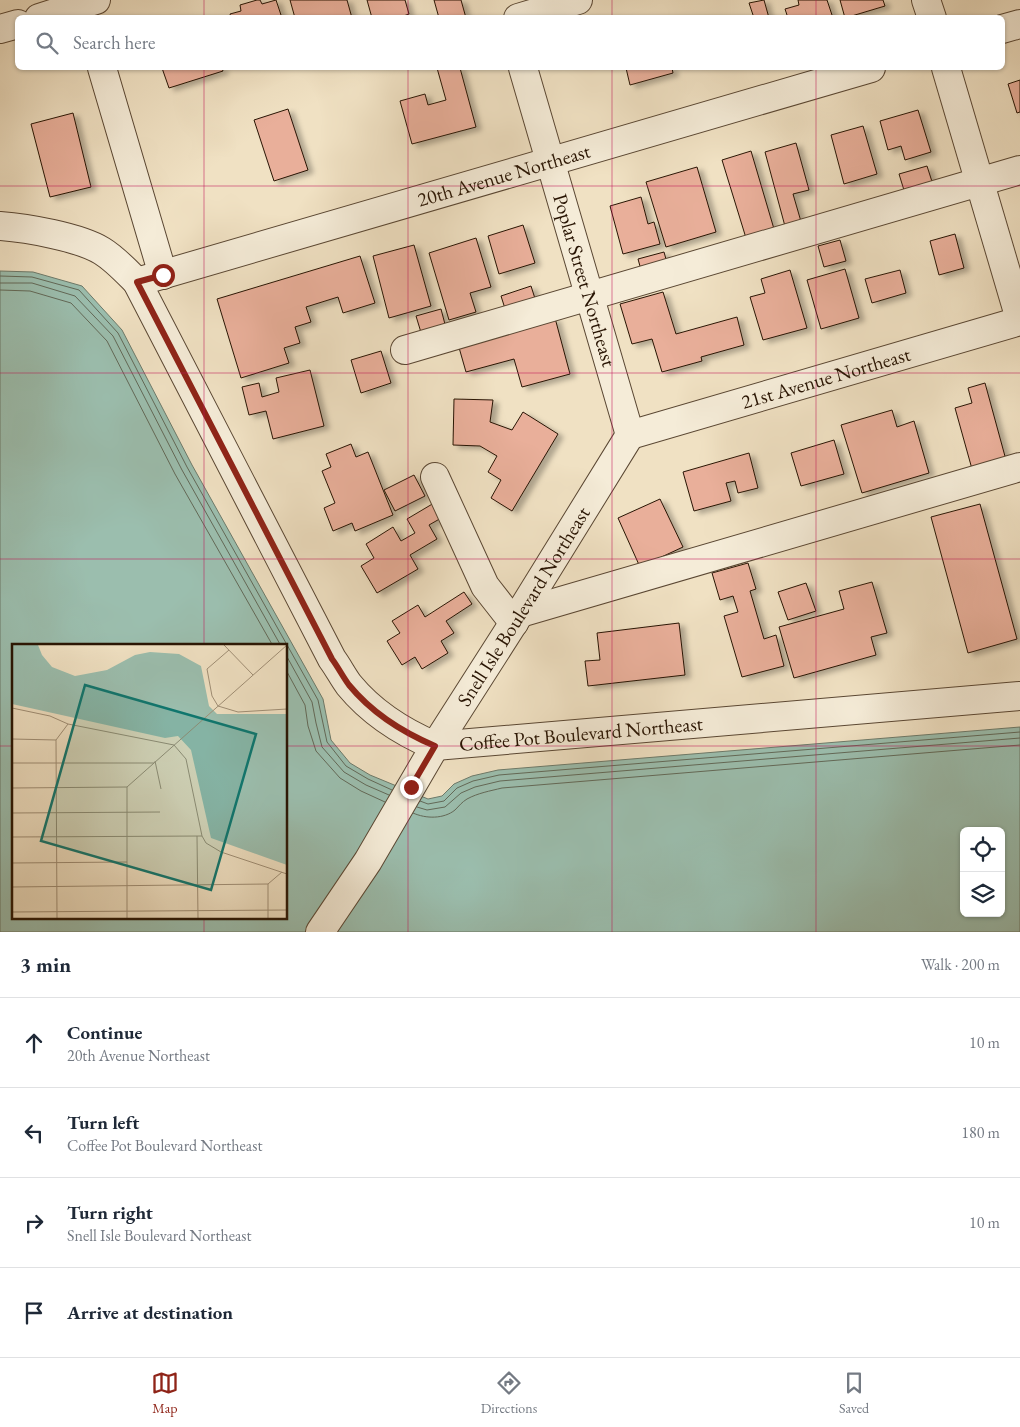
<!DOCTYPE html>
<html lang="en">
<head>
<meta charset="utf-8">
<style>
	body { margin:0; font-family:"EB Garamond",serif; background:#f6f6f7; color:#1f2937 }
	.controls { position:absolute; right:15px; bottom:15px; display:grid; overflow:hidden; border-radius:8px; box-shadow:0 1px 4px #0004 }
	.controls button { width:45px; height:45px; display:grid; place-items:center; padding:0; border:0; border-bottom:1px solid #e0e1e3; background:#fff; color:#1f2937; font:25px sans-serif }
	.stop { position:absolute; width:15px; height:15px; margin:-11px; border:4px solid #8f2418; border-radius:50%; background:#fff }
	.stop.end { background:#8f2418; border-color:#fff; box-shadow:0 1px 5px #0008 }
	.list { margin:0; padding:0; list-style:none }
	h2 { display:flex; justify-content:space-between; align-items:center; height:65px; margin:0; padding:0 20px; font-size:21px }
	h2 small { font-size:16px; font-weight:400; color:#747a83 }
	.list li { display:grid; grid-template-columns:32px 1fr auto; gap:15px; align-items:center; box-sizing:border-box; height:90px; padding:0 20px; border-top:1px solid #e0e1e3 }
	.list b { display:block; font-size:19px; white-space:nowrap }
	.list p { margin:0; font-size:16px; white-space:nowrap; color:#747a83 }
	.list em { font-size:16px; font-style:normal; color:#747a83 }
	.icon { flex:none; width:28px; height:28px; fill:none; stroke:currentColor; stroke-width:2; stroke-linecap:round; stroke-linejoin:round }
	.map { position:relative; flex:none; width:1020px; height:932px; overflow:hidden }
	.search { position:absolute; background:#fff; box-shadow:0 1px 4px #0004; left:15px; right:15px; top:15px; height:55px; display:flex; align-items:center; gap:12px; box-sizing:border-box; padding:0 18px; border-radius:8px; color:#747a83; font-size:19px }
	.sheet { height:425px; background:#fff }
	nav { display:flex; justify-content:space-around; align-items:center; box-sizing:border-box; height:70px; border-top:1px solid #e0e1e3; background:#fff; font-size:14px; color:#747a83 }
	nav a { display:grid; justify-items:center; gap:2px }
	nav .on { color:#8f2418 }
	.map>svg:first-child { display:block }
	.water { fill:#9bbeae; stroke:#6d7a6a; fill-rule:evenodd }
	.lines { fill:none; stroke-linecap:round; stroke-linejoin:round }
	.shore { stroke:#626958; stroke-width:1 }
	.building { fill:#e9af9a; stroke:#281403; filter:url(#shadow) }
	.minor-casing { stroke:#5a4733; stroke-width:30 }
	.minor { stroke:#f5ecd8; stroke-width:28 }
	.route { stroke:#8f2418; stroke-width:6 }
	.grid { fill:none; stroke:#c2185b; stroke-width:1; stroke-opacity:0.55 }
	.labels { text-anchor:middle; stroke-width:4; stroke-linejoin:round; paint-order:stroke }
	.street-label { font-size:20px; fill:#281403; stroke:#f5ecd8 }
	.inset-road { fill:none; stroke:#a08f76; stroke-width:1 }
	.view { fill:#0f766e; fill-opacity:0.15; stroke:#0f766e; stroke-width:2.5 }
	.inset-edge { fill:none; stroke:#281403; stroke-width:2.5 }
</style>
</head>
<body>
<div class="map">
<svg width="1020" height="932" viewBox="0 0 1020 932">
	<defs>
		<filter id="shadow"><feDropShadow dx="5.5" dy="3" stdDeviation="2.5" flood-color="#0004"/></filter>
	</defs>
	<rect width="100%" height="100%" fill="#f0e1c3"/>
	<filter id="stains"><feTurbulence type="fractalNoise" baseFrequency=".004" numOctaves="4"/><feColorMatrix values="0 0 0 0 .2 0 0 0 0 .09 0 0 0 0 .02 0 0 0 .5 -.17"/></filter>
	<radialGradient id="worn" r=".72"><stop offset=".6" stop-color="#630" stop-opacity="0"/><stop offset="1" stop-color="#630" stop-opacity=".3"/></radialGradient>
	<path class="water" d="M0 271 33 272 82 286 122 330 192 465 323 699 331 740 350 763 370 775 428 799 442 796 454 784 472 776 498 770 1020 727V932H0ZM14 646H286V918H14ZM964 831H1001V913H964Z"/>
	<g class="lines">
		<g class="shore">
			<path d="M0 276 32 277 79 290 118 333 187 467 318 700 327 742 346 766 368 779 392 790"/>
			<path d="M0 283H32L75 296 113 336 182 470 281 646"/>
			<path d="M0 290 30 291 71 303 107 341 175 474 273 646"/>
			<path d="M286 655 312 702 316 723 322 747 344 772 366 785 389 795"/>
			<path d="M286 670 305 705 308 726 316 751 340 778 361 791 385 802"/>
			<path d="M420 801 428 804 444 801 457 788 473 781 499 775 1020 732"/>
			<path d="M417 807 427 810 445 807 461 793 475 787 500 781 1020 738"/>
			<path d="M413 813C426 819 444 819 455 810 459 806 462 802 467 799 478 793 490 791 502 788L1020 745"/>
		</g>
	</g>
	<g class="building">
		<path d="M257 0H260L262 4 276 0 282 18H231L230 14 241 11 240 5Z"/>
		<path d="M290 0H347L352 18H295Z"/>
		<path d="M367 0H405L409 14 398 18H372Z"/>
		<path d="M434 0H461L466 18H439Z"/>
		<path d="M764 0 769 18H754L749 3Z"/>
		<path d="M798 0H827L833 18H788L785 9 799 5Z"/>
		<path d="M840 0H883L885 6 845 18Z"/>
		<path d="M162 68H222L223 71 169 88Z"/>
		<path d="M437 68H460L476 127 412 144 400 101 425 94 428 105 446 100Z"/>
		<path d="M626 68H672L673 73 630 85Z"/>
		<path d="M1020 80V112L1017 113 1008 84Z"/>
		<path d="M288 109 308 170 274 181 254 120Z"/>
		<path d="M918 110 931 152 905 160 901 146 888 150 880 121Z"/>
		<path d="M73 113 91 187 50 197 31 124Z"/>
		<path d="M863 126 877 174 844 184 831 135Z"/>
		<path d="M796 143 809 190 793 194 802 225 786 230 765 152Z"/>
		<path d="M751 151 774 229 746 238 722 160Z"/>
		<path d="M927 166 935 191 907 200 899 174Z"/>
		<path d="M697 167 716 232 666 247 646 182Z"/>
		<path d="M641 197 648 224 654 222 660 244 623 254 610 206Z"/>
		<path d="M523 225 535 263 499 274 488 236Z"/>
		<path d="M955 234 964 268 939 275 930 241Z"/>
		<path d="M476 238 491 287 470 293 476 312 449 320 429 253Z"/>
		<path d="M840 240 846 261 824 267 818 246Z"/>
		<path d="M414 245 431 306 389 318 373 256Z"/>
		<path d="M664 252 669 270 643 277 638 259Z"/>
		<path d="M360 256 375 303 343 313 338 297 306 307 311 322 295 327 300 343 284 348 289 363 241 378 217 299Z"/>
		<path d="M845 269 859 318 821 329 807 280Z"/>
		<path d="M790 270 807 328 763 340 750 297 765 293 761 279Z"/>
		<path d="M900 270 906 293 872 303 865 279Z"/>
		<path d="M531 286 538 308 508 318 501 296Z"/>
		<path d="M663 292 676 334 737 317 744 345 701 357 702 361 662 372 652 339 632 344 620 304Z"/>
		<path d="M441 309 447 332 423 339 416 316Z"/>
		<path d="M555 318 570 374 522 387 514 359 466 372 458 344Z"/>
		<path d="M381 351 391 383 361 393 351 360Z"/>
		<path d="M310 370 324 426 273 439 266 411 249 415 242 387 259 383 262 397 279 392 276 378Z"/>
		<path d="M985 383 1006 460 972 469 955 408 972 403 968 388Z"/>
		<path d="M454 399 493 400 490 422 512 430 523 412 558 434 512 511 491 498 501 480 488 472 497 456 480 446 453 445Z"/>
		<path d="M892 410 897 427 914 421 929 473 862 493 841 425Z"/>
		<path d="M834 440 844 474 801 486 791 453Z"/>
		<path d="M351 444 356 457 368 452 393 515 355 531 352 523 333 531 324 508 335 503 322 471 331 467 326 454Z"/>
		<path d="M749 453 758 488 738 493 735 481 726 483 731 501 694 511 683 472Z"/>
		<path d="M414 475 425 496 395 511 384 490Z"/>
		<path d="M660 499 683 547 640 567 618 518Z"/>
		<path d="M434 503 443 517 429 525 437 539 410 555 418 569 377 593 361 566 374 558 366 544 393 527 401 541 415 533 407 519Z"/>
		<path d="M980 504 1017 639 968 653 931 517Z"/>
		<path d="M748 563 756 589 750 591 764 639 776 635 784 666 742 677 724 616 738 612 733 596 720 600 712 573Z"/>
		<path d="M872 582 887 633 871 637 876 655 794 678 779 627 844 609 839 591Z"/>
		<path d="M806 583 816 611 788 620 778 592Z"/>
		<path d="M464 592 472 604 446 621 454 633 441 641 448 653 422 669 415 657 402 665 387 641 400 633 392 621 418 605 425 617Z"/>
		<path d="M679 623 685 675 588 686 585 661 600 660 597 633Z"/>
	</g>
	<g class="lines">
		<defs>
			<g id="minor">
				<path d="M926 0 932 18"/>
				<path d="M39 18 96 0"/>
				<path d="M518 18 578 0"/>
				<path d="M0 29 18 24"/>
				<path d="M1002 29 1020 24"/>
				<path d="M102 68 163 275"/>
				<path id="s1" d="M523 68 630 435"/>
				<path d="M946 68 1020 319"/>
				<path id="s2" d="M0 226C27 228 79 237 102 251 115 259 126 271 137 282L332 659C338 667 343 677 349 685 372 713 402 732 435 746L1020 696"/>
				<path id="s3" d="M137 282 871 68"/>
				<path d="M405 350 1020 170"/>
				<path id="s4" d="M630 435 1020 321"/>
				<path d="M435 477 485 586 514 623"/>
				<path d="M520 613 1020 467"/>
				<path id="s5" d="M320 932 368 861 435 746 520 613 630 435"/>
			</g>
		</defs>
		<use href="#minor" class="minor-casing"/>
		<use href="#minor" class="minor"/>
	</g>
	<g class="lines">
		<path class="route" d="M163 275 137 282 332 659C338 667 343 677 349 685 372 713 402 732 435 746L411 787"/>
	</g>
	<path class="grid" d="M204 0V18M408 0V18M612 0V18M816 0V18M204 68V646M408 68V932M612 68V932M816 68V932M0 186H1020M0 373H1020M0 559H1020M0 746H14M286 746H1020M204 918V932"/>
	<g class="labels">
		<g class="street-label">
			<text dy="7" stroke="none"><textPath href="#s3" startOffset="382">20th Avenue Northeast</textPath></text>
			<text dy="7" stroke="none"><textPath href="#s1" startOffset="221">Poplar Street Northeast</textPath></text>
			<text dy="7" stroke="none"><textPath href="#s4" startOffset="204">21st Avenue Northeast</textPath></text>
			<text dy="7" stroke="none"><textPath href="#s5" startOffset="384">Snell Isle Boulevard Northeast</textPath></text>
			<text dy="7" stroke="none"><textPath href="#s2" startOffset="861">Coffee Pot Boulevard Northeast</textPath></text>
		</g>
	</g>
	<g transform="translate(12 644)">
		<rect width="275" height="275" fill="#f0e1c3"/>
		<path d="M0 1H26L30 11 40 23 63 32 95 26 123 11 138 8 167 10 189 22 197 62 205 70H275V221L199 194 179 106 166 92 153 94 0 60Z" fill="#9bbeae"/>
		<path class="inset-road" d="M212 1 241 31M217 6 195 25 200 52 206 62 226 68 275 65M0 64 38 72 56 80 162 101 174 115 190 192 194 199 209 208 275 230M0 95 44 96 56 80M44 96 45 274M143 117 149 145M0 119H142M115 143 275 1M115 143V274M0 144 115 143M0 169 148 168M185 192 186 274M0 193 190 192M0 219 115 218M256 240V274M0 243 256 240 270 228M0 268 275 266"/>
		<path class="view" d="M73 41 244 90 199 246 29 197Z"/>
		<rect width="275" height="275" class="inset-edge"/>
	</g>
	<rect width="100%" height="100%" filter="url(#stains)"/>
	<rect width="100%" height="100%" fill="url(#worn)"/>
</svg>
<div class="controls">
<button><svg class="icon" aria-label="locate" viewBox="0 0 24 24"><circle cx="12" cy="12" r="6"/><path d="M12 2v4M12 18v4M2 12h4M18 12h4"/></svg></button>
<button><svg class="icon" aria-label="layers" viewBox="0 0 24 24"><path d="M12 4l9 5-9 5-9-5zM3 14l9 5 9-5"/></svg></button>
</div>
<div class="stop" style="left:163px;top:275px"></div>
<div class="stop end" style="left:411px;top:787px"></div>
<div class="search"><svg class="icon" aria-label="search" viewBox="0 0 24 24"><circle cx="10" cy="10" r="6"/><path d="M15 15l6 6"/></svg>Search here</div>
</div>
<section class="sheet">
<h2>3 min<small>Walk · 200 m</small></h2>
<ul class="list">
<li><svg class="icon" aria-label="ahead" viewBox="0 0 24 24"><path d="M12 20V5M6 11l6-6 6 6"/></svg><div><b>Continue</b><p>20th Avenue Northeast</p></div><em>10 m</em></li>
<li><svg class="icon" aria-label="left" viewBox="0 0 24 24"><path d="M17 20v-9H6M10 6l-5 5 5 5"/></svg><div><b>Turn left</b><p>Coffee Pot Boulevard Northeast</p></div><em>180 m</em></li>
<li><svg class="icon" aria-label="right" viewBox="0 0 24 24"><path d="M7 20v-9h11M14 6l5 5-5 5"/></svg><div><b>Turn right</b><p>Snell Isle Boulevard Northeast</p></div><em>10 m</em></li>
<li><svg class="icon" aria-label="arrive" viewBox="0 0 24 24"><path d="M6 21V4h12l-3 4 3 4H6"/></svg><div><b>Arrive at destination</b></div></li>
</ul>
</section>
<nav>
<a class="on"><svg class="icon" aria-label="map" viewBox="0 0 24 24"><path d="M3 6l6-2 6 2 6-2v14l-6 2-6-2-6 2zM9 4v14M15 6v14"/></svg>Map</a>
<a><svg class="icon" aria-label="directions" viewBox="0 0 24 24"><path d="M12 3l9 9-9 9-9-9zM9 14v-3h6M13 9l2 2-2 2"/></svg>Directions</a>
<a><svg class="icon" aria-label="saved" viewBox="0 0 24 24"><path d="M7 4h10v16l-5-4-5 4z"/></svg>Saved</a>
</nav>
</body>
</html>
